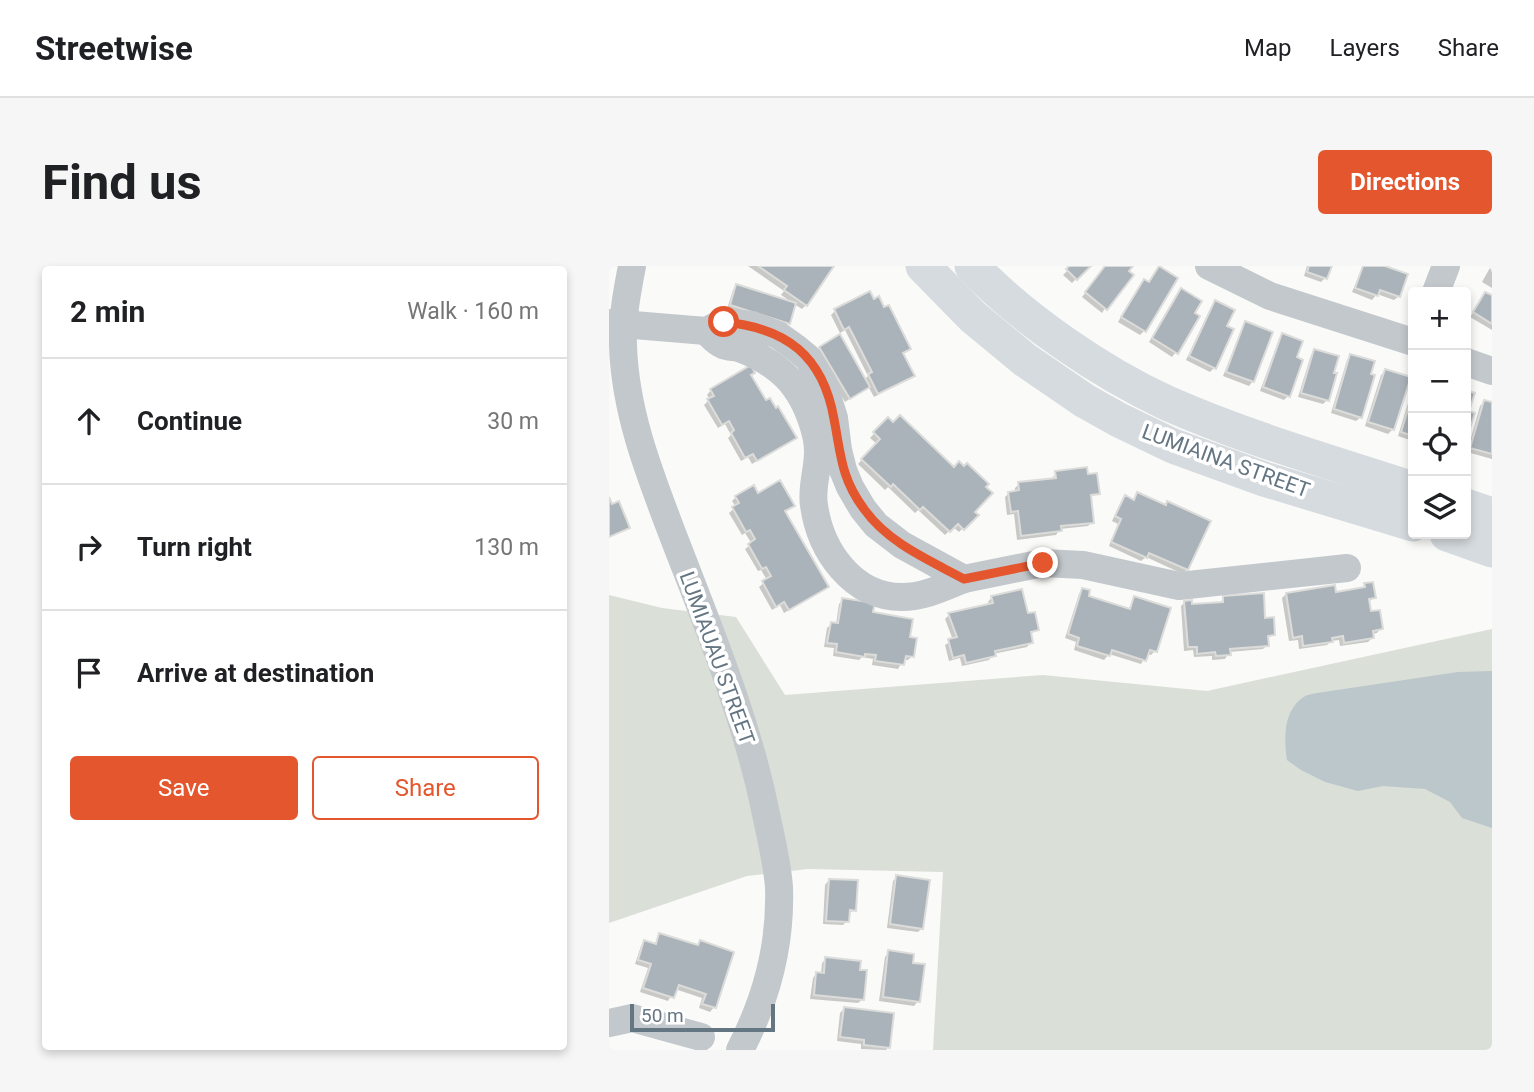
<!DOCTYPE html>
<html lang="en">
<head>
<meta charset="utf-8">
<style>
	body { margin:0; font-family:Roboto,sans-serif; background:#f6f6f6; color:#202124 }
	.controls { position:absolute; right:21px; top:21px; display:grid; overflow:hidden; border-radius:7px; box-shadow:0 4px 10px #0003 }
	.controls button { width:63px; height:63px; display:grid; place-items:center; padding:0; border:0; border-bottom:2px solid #e0e0e0; background:#fff; color:#202124; font:35px sans-serif }
	.scale { position:absolute; left:21px; bottom:18px; width:145px; box-sizing:border-box; padding-left:7px; border:4px solid #657683; border-top:0; font-size:19px; line-height:24px; white-space:nowrap; color:#657683; -webkit-text-stroke:5px #fff; paint-order:stroke }
	.stop { position:absolute; width:21px; height:21px; margin:-16px; border:5px solid #e4572e; border-radius:50%; background:#fff }
	.stop.end { background:#e4572e; border-color:#fff; box-shadow:0 2px 7px #0008 }
	.list { margin:0; padding:0; list-style:none }
	h2 { display:flex; justify-content:space-between; align-items:center; height:91px; margin:0; padding:0 28px; font-size:30px }
	h2 small { font-size:23px; font-weight:400; color:#757577 }
	.list li { display:grid; grid-template-columns:46px 1fr auto; gap:21px; align-items:center; box-sizing:border-box; height:126px; padding:0 28px; border-top:2px solid #e0e0e0 }
	.list b { display:block; font-size:26px; white-space:nowrap }
	.list em { font-size:23px; font-style:normal; color:#757577 }
	.actions { display:flex; gap:14px; padding:21px 28px }
	.actions a { flex:1; padding:16px 0; border:2px solid #e4572e; border-radius:7px; text-align:center; font-size:24px; color:#e4572e }
	.actions .main { background:#e4572e; color:#fff }
	.icon { flex:none; width:38px; height:38px; fill:none; stroke:currentColor; stroke-width:2; stroke-linecap:round; stroke-linejoin:round }
	.map { position:relative; flex:none; width:883px; height:784px; overflow:hidden; border-radius:7px }
	header { display:flex; align-items:center; gap:42px; box-sizing:border-box; height:98px; padding:0 35px; background:#fff; border-bottom:2px solid #e0e0e0 }
	header strong { font-size:33px }
	nav { display:flex; gap:38px; margin-inline-start:auto; font-size:24px }
	.intro { display:flex; align-items:center; justify-content:space-between; box-sizing:border-box; height:168px; padding:0 42px }
	h1 { margin:0; font-size:49px }
	.button { padding:18px 32px; border-radius:7px; background:#e4572e; color:#fff; font-size:24px; font-weight:700 }
	main { display:flex; gap:42px; padding:0 42px }
	aside { flex:1; background:#fff; border-radius:7px; box-shadow:0 4px 10px #0003 }
	.map>svg:first-child { display:block }
	.green { fill:#dadfd7 }
	.water { fill:#bbc7cb }
	.shadow { fill:#0003 }
	.building { fill:#aab3b9; stroke:#dcdcda; stroke-width:2 }
	.lines { fill:none; stroke-linecap:round; stroke-linejoin:round }
	.minor { stroke:#c3c8cc; stroke-width:28 }
	.major { stroke:#d6dbdf; stroke-width:35 }
	.route { stroke:#e4572e; stroke-width:9 }
	.labels { text-anchor:middle; stroke-width:7; stroke-linejoin:round; paint-order:stroke }
	.street-label { font-size:21px; fill:#657683; stroke:#fff }
</style>
</head>
<body>
<header>
<strong>Streetwise</strong>
<nav><a>Map</a><a>Layers</a><a>Share</a></nav>
</header>
<div class="intro"><h1>Find us</h1><a class="button">Directions</a></div>
<main>
<aside>
<h2>2 min<small>Walk · 160 m</small></h2>
<ul class="list">
<li><svg class="icon" aria-label="ahead" viewBox="0 0 24 24"><path d="M12 20V5M6 11l6-6 6 6"/></svg><div><b>Continue</b></div><em>30 m</em></li>
<li><svg class="icon" aria-label="right" viewBox="0 0 24 24"><path d="M7 20v-9h11M14 6l5 5-5 5"/></svg><div><b>Turn right</b></div><em>130 m</em></li>
<li><svg class="icon" aria-label="arrive" viewBox="0 0 24 24"><path d="M6 21V4h12l-3 4 3 4H6"/></svg><div><b>Arrive at destination</b></div></li>
</ul>
<div class="actions"><a class="main">Save</a><a>Share</a></div>
</aside>
<div class="map">
<svg width="883" height="784" viewBox="0 0 883 784">
	<rect width="100%" height="100%" fill="#fafaf8"/>
	<path class="green" d="M0 329 53 342 127 351 176 429 434 409 598 425 883 363V784H324L334 606 199 603 138 610 0 657Z"/>
	<path class="water" d="M883 405V562L853 552 841 536 816 523 774 520 749 525 716 516 692 504 678 494C675 474 674 447 692 433 696 429 703 428 708 427L849 406Z"/>
	<g class="shadow">
		<path d="M139 0H223L197 39 193 43 185 38 179 57 175 61 118 43 124 24 128 20 184 37 172 29 175 25Z"/>
		<path d="M459 0H480L463 17 454 9 461 2Z"/>
		<path d="M497 0H521L493 47 473 31Z"/>
		<path d="M698 0H721L716 12 712 16 695 10Z"/>
		<path d="M754 0H770L790 30 785 34 768 28 763 34 743 26Z"/>
		<path d="M882 0H883V22L873 16Z"/>
		<path d="M540 18 535 65 531 69 509 56 531 19Z"/>
		<path d="M568 28 567 86 563 91 540 76Z"/>
		<path d="M877 28 883 32V64L861 51Z"/>
		<path d="M606 37 616 60 605 102 601 106 577 94 602 41Z"/>
		<path d="M226 45 300 83 293 88 304 110 265 131 259 120 236 136 207 86 211 82 255 114 259 110 236 64 231 67 222 49Z"/>
		<path d="M637 57 644 115 640 120 614 110 633 62Z"/>
		<path d="M674 69 686 92 679 130 675 134 651 125 670 73Z"/>
		<path d="M706 85 718 134 714 138 689 131 702 89Z"/>
		<path d="M742 90 752 151 747 155 722 147 738 94Z"/>
		<path d="M141 102V110L156 137 186 172 143 198 139 191 132 195 119 172 122 169 116 158 109 162 95 139 101 133 98 129 102 124Z"/>
		<path d="M777 105 800 112 783 164 779 168 756 160 772 109Z"/>
		<path d="M804 121V175L789 170Z"/>
		<path d="M875 136 883 138V193L858 186 871 140Z"/>
		<path d="M279 153 345 203 367 249 350 266 344 261 336 269 309 244 306 247 279 221 276 224 249 198 268 178 261 172Z"/>
		<path d="M447 207 489 227 480 232 483 256 479 260 451 263 447 269 408 274 405 248 398 249 396 231 400 227 406 226V222L410 218 443 214 445 209 447 220Z"/>
		<path d="M528 228 555 240 559 237 578 303 574 308 537 291 532 295 500 280 509 258 503 255 512 236 516 232 523 235Z"/>
		<path d="M149 229 183 239 175 246 218 321 175 347 171 339 163 344 150 321 158 314 152 304 149 305 136 283 143 278 136 267 133 269 120 247 127 241 123 235 127 231Z"/>
		<path d="M756 319 765 332 759 336 760 347 772 362 768 367 763 368V372L759 376 731 380 730 374 722 375 718 379 690 383 689 374 680 375 673 332 677 328H726L751 324Z"/>
		<path d="M474 324 478 331 519 344 526 332 546 385 542 389 538 388 532 398 500 388 495 394 465 384 467 376 456 372 470 328Z"/>
		<path d="M383 331 417 349 428 364 421 368 422 376 418 381 384 388 380 394 353 400 351 392 340 395 336 379 344 374 336 353 340 349 380 340 379 336Z"/>
		<path d="M615 332 655 354 664 369 657 373 658 379 654 383 620 386 616 393 603 394V390L585 391 584 384 575 385 572 340 576 336 582 340 610 338Z"/>
		<path d="M234 334 262 348 299 372 303 390 299 394H294L289 403 263 399 264 393 253 391 250 394 224 390 225 382 215 381 218 362 223 358H227L230 338Z"/>
		<path d="M288 611 313 662 309 666 278 662 284 615Z"/>
		<path d="M220 614 245 644 239 648 238 655 234 659 214 658 216 619Z"/>
		<path d="M51 669 87 680 91 676 105 741 101 746 90 742 93 732 66 723 59 735 31 726 39 702 26 698 32 680 36 676 45 679Z"/>
		<path d="M280 686 302 698 309 735 305 740 270 735 276 691Z"/>
		<path d="M217 693 254 733 249 737 201 733 204 712 208 707 212 708 213 697Z"/>
		<path d="M235 743 279 781 277 784 252 783V778L228 775 231 747Z"/>
	</g>
	<g class="building">
		<path d="M149 0H225L198 40 175 24 178 20Z"/>
		<path d="M460 0H482L468 14 457 3Z"/>
		<path d="M496 0H524L520 5 525 9 498 44 476 26Z"/>
		<path d="M550 0 569 12 537 66 512 51 535 13 540 16Z"/>
		<path d="M700 0H723L718 13 698 6Z"/>
		<path d="M754 0H776L799 8 791 31 771 24 769 30 746 22Z"/>
		<path d="M127 18 187 37 181 58 121 39Z"/>
		<path d="M572 22 593 35 586 47 591 50 569 88 543 72Z"/>
		<path d="M261 25 265 33 270 30 275 41 280 39 302 83 294 87 306 110 269 128 259 108 263 106 240 61 235 64 225 43Z"/>
		<path d="M876 26 883 29V58L864 46Z"/>
		<path d="M606 34 626 44 618 60 625 63 607 103 580 90Z"/>
		<path d="M636 55 664 66 645 116 617 106Z"/>
		<path d="M673 67 694 75 688 91 694 94 681 131 654 121Z"/>
		<path d="M231 68 261 121 241 133 210 81Z"/>
		<path d="M705 83 730 90 725 107H728L720 135 692 127Z"/>
		<path d="M741 88 766 95 762 108 766 109 753 152 725 143Z"/>
		<path d="M142 99 146 107 142 109 157 134 161 132 167 142 169 140 188 172 148 195 144 188 136 192 122 167 125 164 120 155 113 159 98 133 105 130 101 123Z"/>
		<path d="M776 103 802 111 785 164 759 156Z"/>
		<path d="M857 124 866 127 860 145 866 147 857 175Z"/>
		<path d="M804 127V170L792 166Z"/>
		<path d="M875 134 883 136V188L861 182Z"/>
		<path d="M291 149 345 201 350 195 355 200 358 197 380 218 377 221 384 227 366 246 370 249 355 264 349 258 341 266 314 241 311 244 284 218 282 221 252 193 271 173 264 166 279 151 284 156Z"/>
		<path d="M478 201 479 208 488 207 491 228 482 229 485 257 452 260 453 265 412 270 409 245 402 246 399 226 410 224 409 216 447 212 446 205Z"/>
		<path d="M171 214 186 240 176 245 220 321 180 344 175 336 167 341 153 315 162 310 157 301 153 303 139 278 146 273 141 264 137 266 123 241 130 237 126 230 145 219 149 227Z"/>
		<path d="M528 226 557 239 558 235 602 255 579 304 540 287 538 292 502 276 512 253 506 250 516 229 525 234Z"/>
		<path d="M0 231 3 238 10 235 21 262 0 271Z"/>
		<path d="M764 316 767 332 760 333 762 345 771 344 774 363 764 365 765 372 735 377 734 370 723 372 724 376 694 380 693 370 684 372 677 327 726 319 727 326 756 321 755 317Z"/>
		<path d="M473 322 481 324 480 330 521 343 525 330 562 342 548 386 541 384 537 395 503 384 501 390 468 380 470 372 459 368Z"/>
		<path d="M413 323 419 347 426 346 430 364 422 366 424 377 386 385 387 390 357 397 355 389 344 392 339 373 348 371 339 347 384 337 382 330Z"/>
		<path d="M655 327 656 352 665 351 666 369 659 370 660 380 621 383 622 389 607 390 606 386 588 388V381H579L575 335 583 334V338L614 336V330Z"/>
		<path d="M233 332 266 337 264 346 304 353 301 371 308 372 305 391 297 390 295 399 266 395 267 389 256 388V391L227 386 228 378 218 377 222 356 229 357Z"/>
		<path d="M287 609 321 614 314 663 281 658Z"/>
		<path d="M220 613 249 614 247 645 241 644 240 656 217 655Z"/>
		<path d="M50 667 89 679 91 674 125 686 107 742 93 738 97 728 70 719 65 732 34 722 42 698 29 694 35 674 47 678Z"/>
		<path d="M279 684 305 688 304 697 316 698 311 736 274 731Z"/>
		<path d="M216 691 252 695 251 704H258L255 734 205 729 207 706 215 707Z"/>
		<path d="M235 741 285 747 281 782 255 779V774L231 771Z"/>
	</g>
	<g class="lines">
		<g class="minor">
			<path d="M23 0C18 26 13 52 14 79 16 147 41 209 65 272 100 363 138 453 157 548 162 572 168 596 170 621 172 678 157 734 131 784"/>
			<path d="M600 0 661 30 804 76"/>
			<path d="M827 26 837 0"/>
			<path d="M0 57 97 65 115 56 143 59 169 69 187 82 199 92 214 117 225 152 229 184 234 204 241 221 254 243 267 259 293 279 355 313 434 297 474 299 570 320 738 302"/>
			<path d="M97 65C102 70 108 77 114 79 118 81 125 81 130 82 150 89 173 103 186 121 198 137 209 166 209 186 209 204 202 222 205 239 211 284 243 331 293 331 315 331 335 321 355 313"/>
			<path d="M857 96 883 105"/>
			<path d="M0 757 23 752 92 771"/>
		</g>
		<g class="major">
			<path d="M314 0 364 51 416 94 476 135 510 154 564 180 655 213 804 258"/>
			<path d="M363 0C414 53 491 106 558 137 637 172 722 196 804 223"/>
			<path d="M857 240 883 249"/>
			<path d="M838 268 883 284"/>
		</g>
	</g>
	<g class="lines">
		<path class="route" d="M115 56C178 62 214 90 225 153 232 189 232 212 255 243 279 277 320 294 355 313L434 297"/>
	</g>
	<g class="labels">
		<g class="street-label">
			<text transform="translate(617 195) rotate(20)" y="7">LUMIAINA STREET</text>
			<text transform="translate(108 392) rotate(70)" y="7">LUMIAUAU STREET</text>
		</g>
	</g>
</svg>
<div class="controls">
<button>+</button>
<button>−</button>
<button><svg class="icon" aria-label="locate" viewBox="0 0 24 24"><circle cx="12" cy="12" r="6"/><path d="M12 2v4M12 18v4M2 12h4M18 12h4"/></svg></button>
<button><svg class="icon" aria-label="layers" viewBox="0 0 24 24"><path d="M12 4l9 5-9 5-9-5zM3 14l9 5 9-5"/></svg></button>
</div>
<div class="scale">50 m</div>
<div class="stop" style="left:115px;top:56px"></div>
<div class="stop end" style="left:434px;top:297px"></div>
</div>
</main>
</body>
</html>
